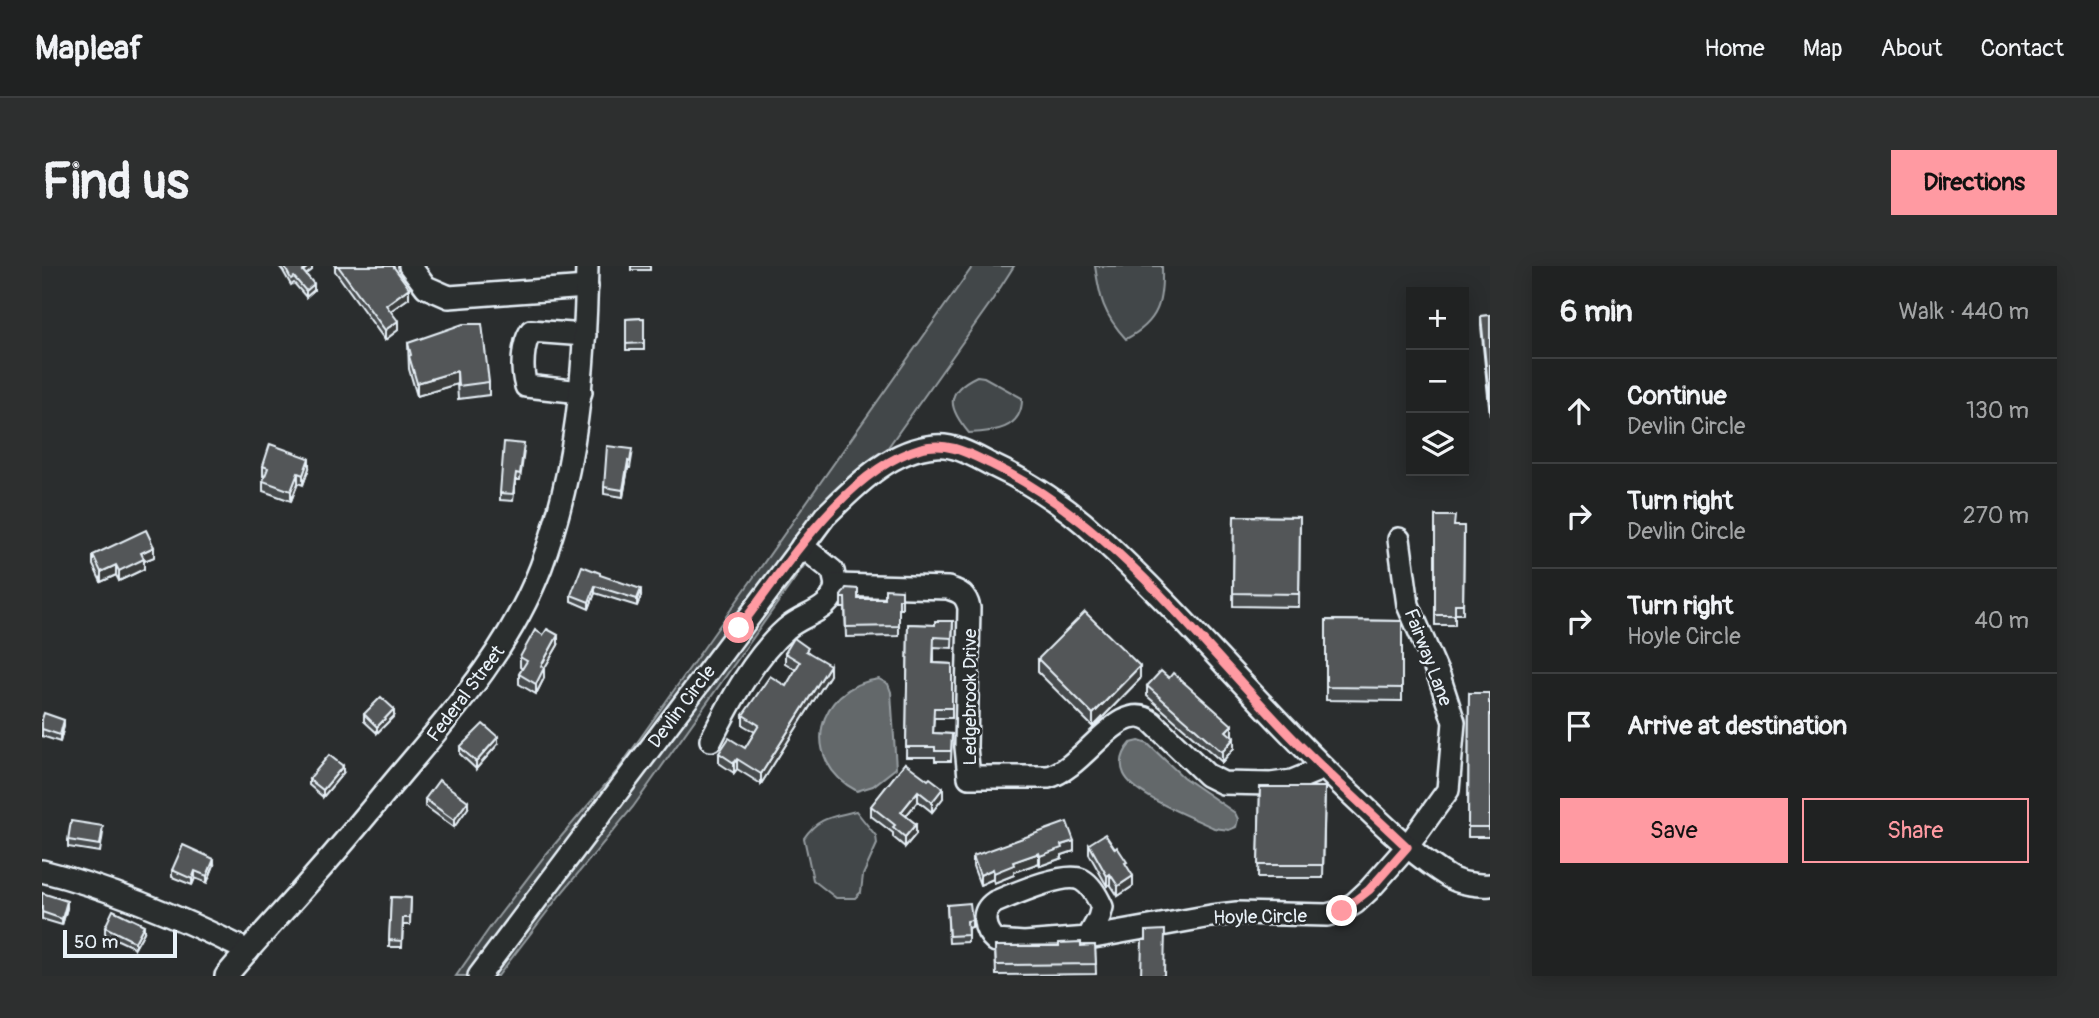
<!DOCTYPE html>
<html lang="en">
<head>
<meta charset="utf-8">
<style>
	body { margin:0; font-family:Pangolin,sans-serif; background:#2d2f2f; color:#f1f3f6 }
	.controls { position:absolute; right:21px; top:21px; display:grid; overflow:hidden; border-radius:0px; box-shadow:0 4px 18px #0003 }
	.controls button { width:63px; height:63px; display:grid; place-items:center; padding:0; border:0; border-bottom:2px solid #3d3f40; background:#202222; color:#f1f3f6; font:35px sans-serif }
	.scale { position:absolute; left:21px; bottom:18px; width:114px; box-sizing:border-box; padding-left:7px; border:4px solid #e8f1f8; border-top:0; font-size:19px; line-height:24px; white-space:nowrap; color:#e8f1f8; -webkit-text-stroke:5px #2a2d2e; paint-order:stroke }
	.stop { position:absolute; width:21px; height:21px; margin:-16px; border:5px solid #ff9aa2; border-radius:50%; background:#fff }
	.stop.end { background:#ff9aa2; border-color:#fff; box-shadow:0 2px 7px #0008 }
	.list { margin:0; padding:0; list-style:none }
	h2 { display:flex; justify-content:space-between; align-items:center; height:91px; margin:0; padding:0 28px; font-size:30px }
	h2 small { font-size:23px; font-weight:400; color:#a2a4a5 }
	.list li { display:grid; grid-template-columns:46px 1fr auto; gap:21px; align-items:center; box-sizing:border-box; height:105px; padding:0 28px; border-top:2px solid #3d3f40 }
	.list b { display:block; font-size:26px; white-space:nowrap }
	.list p { margin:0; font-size:23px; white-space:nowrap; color:#a2a4a5 }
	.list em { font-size:23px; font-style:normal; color:#a2a4a5 }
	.actions { display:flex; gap:14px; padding:21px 28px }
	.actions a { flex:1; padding:16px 0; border:2px solid #ff9aa2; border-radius:0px; text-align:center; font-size:24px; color:#ff9aa2 }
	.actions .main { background:#ff9aa2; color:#111 }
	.icon { flex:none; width:38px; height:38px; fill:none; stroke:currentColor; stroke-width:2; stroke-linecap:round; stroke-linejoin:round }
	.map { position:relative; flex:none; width:1448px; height:710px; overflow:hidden; border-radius:0px }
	header { display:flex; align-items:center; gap:42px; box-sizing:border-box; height:98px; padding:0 35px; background:#202222; border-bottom:2px solid #3d3f40 }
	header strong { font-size:33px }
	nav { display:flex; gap:38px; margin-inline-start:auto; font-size:24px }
	.intro { display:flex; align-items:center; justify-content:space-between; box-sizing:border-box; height:168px; padding:0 42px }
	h1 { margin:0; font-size:49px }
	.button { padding:18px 32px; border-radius:0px; background:#ff9aa2; color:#111; font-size:24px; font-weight:700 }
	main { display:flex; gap:42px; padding:0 42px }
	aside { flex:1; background:#202222; border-radius:0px; box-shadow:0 4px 18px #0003 }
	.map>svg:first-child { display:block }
	.green { fill:#424648; stroke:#959ca0; stroke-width:2 }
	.water { fill:#63686b; stroke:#989fa3; stroke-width:2 }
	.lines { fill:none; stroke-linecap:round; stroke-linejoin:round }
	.minor-casing { stroke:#e8f1f8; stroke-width:26 }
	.minor { stroke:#2a2d2e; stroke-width:21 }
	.wall { fill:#474b4d; stroke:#e8f1f8; stroke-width:2 }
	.shaded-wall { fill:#3a3d3e; stroke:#e8f1f8; stroke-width:2 }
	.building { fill:#535759; stroke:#e8f1f8; stroke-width:2 }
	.route { stroke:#ff9aa2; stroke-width:9 }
	.labels { text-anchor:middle; stroke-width:5; stroke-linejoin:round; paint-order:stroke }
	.street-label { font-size:19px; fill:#e8f1f8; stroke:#2a2d2e }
</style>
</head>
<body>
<header>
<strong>Mapleaf</strong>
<nav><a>Home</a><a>Map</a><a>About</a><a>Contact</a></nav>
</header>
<div class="intro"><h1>Find us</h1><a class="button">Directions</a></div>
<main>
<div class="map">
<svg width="1448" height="710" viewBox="0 0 1448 710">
	<rect width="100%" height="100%" fill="#2a2d2e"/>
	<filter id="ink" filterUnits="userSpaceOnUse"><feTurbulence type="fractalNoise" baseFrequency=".0143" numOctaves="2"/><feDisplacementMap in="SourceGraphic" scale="14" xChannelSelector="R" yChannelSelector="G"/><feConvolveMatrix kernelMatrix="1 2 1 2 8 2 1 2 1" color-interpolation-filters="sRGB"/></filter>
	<g filter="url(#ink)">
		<g class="green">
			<path d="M931 0H972L949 36 591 541 518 629 456 710H414L449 660 501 592 575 505Z"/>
			<path d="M1053 0H1120C1121 35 1118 55 1084 73 1061 48 1058 32 1053 0Z"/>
			<path d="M935 110 942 111 980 132C981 164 950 166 927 167 907 143 901 126 935 110Z"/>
			<path d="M814 545 834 570 835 578 821 609 819 626 813 632H794L771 614 762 572C776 551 790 551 814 545Z"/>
		</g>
		<g class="water">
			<path d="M837 413 846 418 849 426 854 502 831 520 815 525C757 495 773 421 837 413Z"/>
			<path d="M1097 475 1106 478 1141 511 1193 547 1196 553 1194 561 1187 564 1172 562C1150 551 1092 530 1082 508 1077 497 1081 486 1089 477Z"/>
		</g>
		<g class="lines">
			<defs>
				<g id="minor">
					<path d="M368 0 384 21 407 31 545 21"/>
					<path d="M539 126 484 120C479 104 480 79 489 65L543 69"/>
					<path d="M760 280 791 305 794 319"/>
					<path d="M669 474C688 436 712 391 744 363 762 347 790 346 794 319L906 322C919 326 924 329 927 342L924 481 927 511H1006C1043 502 1077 431 1110 456L1165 509 1181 517 1229 518 1250 515 1282 502"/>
					<path d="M0 605C72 623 140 652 206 685"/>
					<path d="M1046 672 982 677 954 675C941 664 938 646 953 636 970 629 1024 605 1040 614 1049 619 1056 632 1060 641L1057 652 1046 672 1169 650 1195 647 1285 649 1300 645 1313 637 1327 624 1365 581 1406 524 1412 456 1398 413 1366 339 1357 273"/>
					<path d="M184 710C213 675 245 642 275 607 303 576 330 542 357 510 412 445 468 382 499 301 535 204 543 103 545 0"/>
					<path d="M437 710 783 250C814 220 847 184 893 180 914 178 934 191 952 200 991 218 1026 242 1057 271 1146 353 1222 446 1310 529 1341 558 1371 589 1407 611 1416 617 1437 620 1448 619"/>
				</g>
			</defs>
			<use href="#minor" class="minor-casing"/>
			<use href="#minor" class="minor"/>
		</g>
		<g class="wall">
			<path d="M237 0H270V4L264 8 272 24 264 31 252 17 249 19 241 5Z"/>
			<path d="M293 0H351L367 32 348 45 356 64 343 74 293 5Z"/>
			<rect x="589" y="0" width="19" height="4"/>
			<path d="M1448 49V150L1439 60V50Z"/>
			<path d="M602 52V84H584V53Z"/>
			<path d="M366 77 447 116V129L416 133 415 118 375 130 367 103Z"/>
			<path d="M482 185 478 214H474L471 235 458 234V227Z"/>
			<path d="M590 190 588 202H586L581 231 562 228V221Z"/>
			<path d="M221 200 267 202 261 219 256 217 249 235 221 225V215L223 210H221Z"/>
			<path d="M1192 250 1258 251 1257 341 1191 340Z"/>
			<path d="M1393 250 1412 260H1422L1421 348H1413V359H1393Z"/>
			<path d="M51 289 112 291 102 295V303L77 315 74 309 59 316 51 299Z"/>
			<path d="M558 310 599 330 595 340 553 327 547 343 529 335V329Z"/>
			<path d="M860 324V343H857V370L804 371 803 342H799V330L816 333H843Z"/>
			<path d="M1284 354 1360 355V435L1284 434Z"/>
			<path d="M911 355 910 382 892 381V397L910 398V452H892L891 467 910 468 909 495H893V491H864L866 358 893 359Z"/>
			<path d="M516 379 502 403V412L494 428 477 418V408L480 403 478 401V391Z"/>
			<path d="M766 386 788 409 719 518 695 503 692 507 677 497V487L703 482 713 466 701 459V449L744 420 754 404 743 397V387Z"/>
			<path d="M996 393 1098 413 1051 461 996 406Z"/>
			<path d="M1105 420 1190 469 1189 470 1192 482 1180 496 1105 430Z"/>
			<path d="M1427 427 1448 437V560H1447V571H1426Z"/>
			<path d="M322 448 352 450 335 467 322 455Z"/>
			<path d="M0 453 22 460 18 476 0 470Z"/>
			<path d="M456 478 434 503 418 488V481Z"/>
			<path d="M863 497 901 532 890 546 876 535 864 550 874 568 863 581 851 571V567L829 550V540Z"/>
			<path d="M301 507 281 531 267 519V513Z"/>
			<path d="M1218 521H1283L1281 612H1216Z"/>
			<path d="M383 533 426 542 412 561 383 540Z"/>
			<path d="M61 567 58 586 26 581V574Z"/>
			<path d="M1047 578 1085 601 1091 620 1076 630 1068 618 1065 620 1047 588Z"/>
			<path d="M1032 585 1020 589V592L998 600 997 597 972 606V609L952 617 951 613 938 619 931 600V590Z"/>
			<path d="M172 599 165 617 153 612 150 619 130 611V604Z"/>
			<path d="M0 627 25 642 20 659 0 653Z"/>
			<path d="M349 631 369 632 368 659H361L360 681H347Z"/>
			<path d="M905 639 930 654V661L926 662V676L907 677Z"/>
			<path d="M63 661 102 666 93 682 63 668Z"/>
			<path d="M1053 679 1054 708 954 709 953 680Z"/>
		</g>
		<g class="shaded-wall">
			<path d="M267 0H270V4L261 11V5Z"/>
			<path d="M272 18V24L264 31V25Z"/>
			<path d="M367 22V32L344 48V39Z"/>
			<path d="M356 55V64L343 74V64Z"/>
			<path d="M415 105V118L375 130V117Z"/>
			<path d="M267 192V202L261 219V209Z"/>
			<path d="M586 195V202L581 231V224Z"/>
			<path d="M256 207V217L249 235V225Z"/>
			<path d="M112 281V291L102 295V303L77 315V305L99 287Z"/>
			<path d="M74 299V309L59 316V306Z"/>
			<path d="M553 320V327L547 343V336Z"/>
			<path d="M599 323V330L595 340V333Z"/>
			<path d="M516 369V379L502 403V412L494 428V418L499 400Z"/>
			<path d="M788 399V409L719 518V508Z"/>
			<path d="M1098 400V413L1051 461V448Z"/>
			<path d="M352 443V450L335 467V461Z"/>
			<path d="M22 454V460L18 476V469Z"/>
			<path d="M1190 459V469L1184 475V465Z"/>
			<path d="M456 471V478L434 503V496Z"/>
			<path d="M1192 472V482L1180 496V486Z"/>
			<path d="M695 493V503L692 507V497Z"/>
			<path d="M301 500V507L281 531V524Z"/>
			<path d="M901 522V532L890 546V536Z"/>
			<path d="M876 525V535L859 556V546Z"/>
			<path d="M426 535V542L412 561V554Z"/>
			<path d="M874 558V568L863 581V571Z"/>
			<path d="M1032 575V585L1020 589V592L998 600V590L1019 579Z"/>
			<path d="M997 587V597L972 606V609L952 617V607L971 596Z"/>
			<path d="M172 593V599L165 617V610Z"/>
			<path d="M951 603V613L938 619V609Z"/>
			<path d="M153 605V612L150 619V613Z"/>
			<path d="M1068 608V618L1065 620V610Z"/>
			<path d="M1091 610V620L1076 630V620Z"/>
			<path d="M25 635V642L20 659V653Z"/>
			<path d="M102 659V666L93 682V676Z"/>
		</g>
		<g class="building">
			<path d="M242 0H267L261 5 272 18 264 25 252 11 249 13Z"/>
			<path d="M296 0H351L367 22 344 39 356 55 343 64Z"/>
			<path d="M1448 49V140L1439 50Z"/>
			<path d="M602 52V77L584 78V53Z"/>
			<path d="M421 58H440L447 116 416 120 415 105 375 117 367 90 369 89 366 77Z"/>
			<path d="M462 176 482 178 478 208 474 207 471 228 458 227Z"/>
			<path d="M228 178 267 192 261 209 256 207 249 225 221 215 226 202 221 200Z"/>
			<path d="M565 180 590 183 588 196 586 195 581 224 562 221Z"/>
			<path d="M1192 250 1258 251 1257 328 1191 327Z"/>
			<path d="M1393 250H1413L1412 260H1422L1421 338H1413V349H1393Z"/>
			<path d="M104 264 112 281 99 287 102 293 77 305 74 299 59 306 51 289Z"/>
			<path d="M540 300 558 307V309L599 323 595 333 553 320 547 336 529 329Z"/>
			<path d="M804 322 816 323V333H843V323L860 324V333H857V360L804 361 803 332H799V330Z"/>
			<path d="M1043 346 1098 400 1051 448 996 393Z"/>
			<path d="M1284 354 1360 355V422L1284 421Z"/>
			<path d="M893 355H911L910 372 892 371 891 397 910 398V442H892L891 467 910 468 909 485H893V481H864L866 358 893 359Z"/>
			<path d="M505 363 516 369 499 400 502 402 494 418 477 408 485 395 478 391 493 364 501 369Z"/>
			<path d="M752 372 766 382 764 385 788 399 719 508 695 493 692 497 677 487 687 472 703 482 717 459 701 449 728 410 744 420 758 396 743 387Z"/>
			<path d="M1119 405 1127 412 1131 407 1190 459 1184 465 1192 472 1180 486 1105 420Z"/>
			<path d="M1427 427H1447V437H1448V550H1447V561H1426Z"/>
			<path d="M339 431 352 443 335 461 322 448Z"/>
			<path d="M2 447 22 454 18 469 0 463V453Z"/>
			<path d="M441 458 456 471 434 496 418 481Z"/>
			<path d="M287 489 301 500 281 524 267 513Z"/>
			<path d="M863 497 886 514 888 512 901 522 890 536 876 525 859 546 874 558 863 571 851 561 853 559 829 540Z"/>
			<path d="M397 514 426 535 412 554 383 533Z"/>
			<path d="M1218 521H1283L1281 599H1216Z"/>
			<path d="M29 555 61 560 58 579 26 574Z"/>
			<path d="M1025 556 1032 575 1019 579 1020 582 998 590 997 587 971 596 972 599 952 607 951 603 938 609 931 590Z"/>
			<path d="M1063 568 1073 583 1075 581 1085 596 1083 597 1091 610 1076 620 1068 608 1065 610 1047 578Z"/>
			<path d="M141 579 172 593 165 610 153 605 150 613 130 604Z"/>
			<path d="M0 627 25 635 20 653 0 646Z"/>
			<path d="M349 631 369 632 368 652H361L360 675 347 674Z"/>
			<path d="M928 637 930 654 925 655 926 669 907 670 905 639Z"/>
			<path d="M71 644 102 659 93 676 63 661Z"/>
			<path d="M1123 664 1122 710H1099L1100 674H1104V665Z"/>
			<path d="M1039 676V680L1053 679 1054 698 954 699 953 680H1017V677Z"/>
		</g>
	</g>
	<g class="lines" filter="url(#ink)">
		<path class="route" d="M697 362C743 302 803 204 879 182 905 175 926 187 949 198 1068 255 1153 370 1242 463 1281 504 1324 542 1365 581L1327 624 1300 645"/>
	</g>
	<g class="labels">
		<g class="street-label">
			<text transform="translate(1387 391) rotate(69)" y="7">Fairway Lane</text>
			<text transform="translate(423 427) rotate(-53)" y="7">Federal Street</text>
			<text transform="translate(927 431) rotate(-90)" y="7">Ledgebrook Drive</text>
			<text transform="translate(639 440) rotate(-53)" y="7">Devlin Circle</text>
			<text transform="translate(1218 650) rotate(-1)" y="7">Hoyle Circle</text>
		</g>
	</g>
</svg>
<div class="controls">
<button>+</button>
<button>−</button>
<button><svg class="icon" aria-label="layers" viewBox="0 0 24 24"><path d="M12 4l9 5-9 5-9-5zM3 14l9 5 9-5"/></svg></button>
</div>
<div class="scale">50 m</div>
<div class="stop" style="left:697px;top:362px"></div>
<div class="stop end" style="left:1300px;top:645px"></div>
</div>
<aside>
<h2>6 min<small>Walk · 440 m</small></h2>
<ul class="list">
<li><svg class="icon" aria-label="ahead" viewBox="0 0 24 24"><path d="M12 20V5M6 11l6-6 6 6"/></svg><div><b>Continue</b><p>Devlin Circle</p></div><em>130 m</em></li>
<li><svg class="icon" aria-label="right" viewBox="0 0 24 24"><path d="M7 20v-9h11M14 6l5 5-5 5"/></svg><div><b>Turn right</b><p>Devlin Circle</p></div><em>270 m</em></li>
<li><svg class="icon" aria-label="right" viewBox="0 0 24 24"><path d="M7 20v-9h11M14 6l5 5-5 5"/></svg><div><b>Turn right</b><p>Hoyle Circle</p></div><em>40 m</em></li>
<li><svg class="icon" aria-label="arrive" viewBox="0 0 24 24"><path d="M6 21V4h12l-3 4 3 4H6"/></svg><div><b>Arrive at destination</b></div></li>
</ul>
<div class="actions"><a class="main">Save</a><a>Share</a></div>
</aside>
</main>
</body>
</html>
